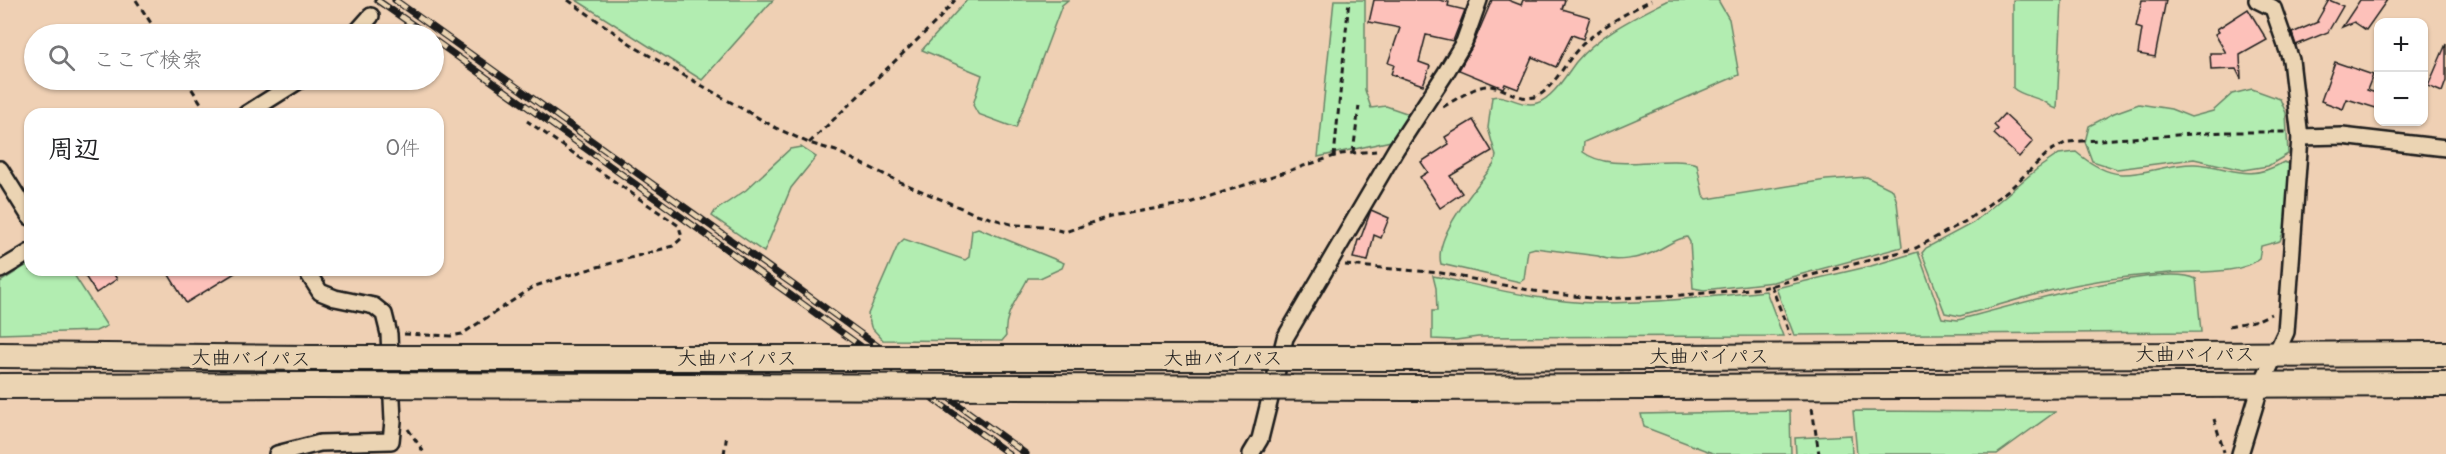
<!DOCTYPE html>
<html lang="ja">
<head>
<meta charset="utf-8">
<style>
	body { margin:0; font-family:"Playpen Sans","Klee One",sans-serif; background:#f2f2f2; color:#202124 }
	.controls { position:absolute; right:18px; top:18px; display:grid; overflow:hidden; border-radius:12px; box-shadow:0 2px 4px #0004 }
	.controls button { width:54px; height:54px; display:grid; place-items:center; padding:0; border:0; border-bottom:2px solid #e0e0e0; background:#fff; color:#202124; font:30px sans-serif }
	.list { margin:0; padding:0; list-style:none }
	h2 { display:flex; justify-content:space-between; align-items:center; height:78px; margin:0; padding:0 24px; font-size:26px }
	h2 small { font-size:20px; font-weight:400; color:#757577 }
	.icon { flex:none; width:33px; height:33px; fill:none; stroke:currentColor; stroke-width:2; stroke-linecap:round; stroke-linejoin:round }
	.map { position:relative; flex:none; width:2446px; height:454px; overflow:hidden }
	.search { position:absolute; background:#fff; box-shadow:0 2px 4px #0004; left:24px; top:24px; width:420px; height:66px; display:flex; align-items:center; gap:15px; box-sizing:border-box; padding:0 21px; border-radius:33px; color:#757577; font-size:22px }
	.panel { position:absolute; background:#fff; box-shadow:0 2px 4px #0004; left:24px; top:108px; width:420px; height:168px; border-radius:18px }
	.map>svg:first-child { display:block }
	.green { fill:#b2edb1; stroke:#678466; stroke-width:1.5 }
	.building { fill:#fdc1ba; stroke:#1c1c1c; stroke-width:1.5 }
	.lines { fill:none; stroke-linecap:round; stroke-linejoin:round }
	.minor-casing { stroke:#1c1c1c; stroke-width:20 }
	.trunk-casing { stroke:#1c1c1c; stroke-width:28 }
	.path { stroke:#1c1c1c; stroke-width:3; stroke-dasharray:6 4.5; stroke-linecap:butt }
	.minor { stroke:#ebd4b3; stroke-width:15 }
	.trunk { stroke:#ebd4b3; stroke-width:24 }
	.rail-casing { stroke:#1c1c1c; stroke-width:7 }
	.rail { stroke:#ebd4b3; stroke-width:4.5; stroke-dasharray:14; stroke-linecap:butt }
	.trunk-bridge-casing { stroke:#1c1c1c; stroke-width:28; stroke-linecap:butt }
	.trunk-bridge { stroke:#ebd4b3; stroke-width:24 }
	.labels { text-anchor:middle; stroke-width:6; stroke-linejoin:round; paint-order:stroke }
	.street-label { font-size:20px; fill:#1c1c1c; stroke:#ebd4b3 }
</style>
</head>
<body>
<div class="map">
<svg width="2446" height="454" viewBox="0 0 2446 454">
	<rect width="100%" height="100%" fill="#efd0b4"/>
	<filter id="ink" filterUnits="userSpaceOnUse"><feTurbulence type="fractalNoise" baseFrequency=".0167" numOctaves="2"/><feDisplacementMap in="SourceGraphic" scale="12" xChannelSelector="R" yChannelSelector="G"/><feConvolveMatrix kernelMatrix="1 2 1 2 8 2 1 2 1" color-interpolation-filters="sRGB"/></filter>
	<g filter="url(#ink)">
		<g class="green">
			<path d="M576 0H773L702 80Z"/>
			<path d="M967 0H1068L1062 5 1016 128 978 114 973 105 982 75 922 50Z"/>
			<path d="M1334 0H1365V90L1371 108 1386 106 1412 115 1402 131 1391 141 1318 157Z"/>
			<path d="M1669 0H1718L1729 19 1739 75 1584 142 1583 152C1612 174 1663 154 1697 164L1703 195 1707 199 1826 180 1867 177 1893 190 1897 202 1902 247 1773 282 1704 290 1693 288 1690 242 1687 237C1675 239 1667 246 1656 251 1640 259 1613 263 1598 256L1535 248 1528 250 1524 279 1520 282 1441 264C1433 236 1477 187 1494 164L1496 156 1488 128 1492 97C1506 93 1522 108 1537 103 1553 98 1566 75 1576 62 1599 34 1636 17 1669 0Z"/>
			<path d="M2013 0H2062L2057 109C2052 108 2050 105 2045 102 2034 96 2022 96 2013 88Z"/>
			<path d="M2252 89 2280 99 2286 113 2288 154 2268 166 2243 170 2194 159 2117 169 2092 161 2085 142 2089 126 2114 113 2139 104 2171 109 2191 117 2213 111 2232 94Z"/>
			<path d="M801 147 816 157 791 188 764 252 712 216 715 211 746 190 790 149Z"/>
			<path d="M2076 152C2088 162 2105 173 2121 174 2146 175 2170 163 2195 164 2232 166 2245 184 2284 162L2292 165 2285 227 2280 241 2261 246 2259 259C2241 275 2194 271 2170 273 2146 275 2121 277 2097 281 2051 288 2005 304 1960 316L1945 313 1922 253 1926 248 1973 223 2037 169 2059 154Z"/>
			<path d="M978 228 1064 263 1062 268 1040 278H1028C1019 297 1003 314 1006 336L1002 341 883 340 871 327 868 314 898 245 904 239 965 260 969 257 972 230Z"/>
			<path d="M1918 252 1942 318 1958 320C1999 309 2163 261 2196 279L2201 332 1794 335 1776 288 1871 266Z"/>
			<path d="M30 263V270H71L107 326 96 331 0 334V282Z"/>
			<path d="M1433 276C1487 287 1542 302 1597 303 1653 303 1710 297 1766 291L1783 336 1478 337 1456 340 1432 339V311H1437L1436 288Z"/>
			<path d="M1790 411 1791 454H1715L1644 427 1641 414Z"/>
			<path d="M1853 411 2055 412 1997 454H1857Z"/>
			<path d="M1851 435 1852 454H1796L1795 438Z"/>
		</g>
		<g class="building">
			<path d="M1374 0H1439L1449 2 1448 6 1465 10 1453 41 1426 35 1419 62 1430 66 1423 85 1391 74 1394 65 1388 63 1400 28 1369 22Z"/>
			<path d="M1492 0H1508L1521 5 1523 0H1565L1562 9 1590 17 1583 39 1572 35 1556 67 1532 57 1518 89 1505 84 1503 88 1459 70 1472 47Z"/>
			<path d="M2142 0H2166L2155 57 2138 54 2142 29 2136 27Z"/>
			<path d="M2329 0 2343 6 2328 32 2296 45 2292 33 2318 22 2317 21Z"/>
			<path d="M2360 0H2387L2366 30 2354 22 2342 27Z"/>
			<path d="M2248 9 2267 40 2240 55 2241 79 2236 69 2211 70 2210 53H2226L2215 34 2219 32 2217 29Z"/>
			<path d="M2446 44V81L2442 92 2428 86Z"/>
			<path d="M2335 62 2373 75 2367 90 2379 94V109L2347 99 2343 109 2321 101Z"/>
			<path d="M2004 114 2033 141 2019 157 1994 134 1998 129 1994 125Z"/>
			<path d="M1473 120 1492 151 1450 176 1462 193 1440 208 1420 177 1428 172 1421 162 1449 144 1445 137Z"/>
			<path d="M1371 210 1389 218 1381 238 1374 235 1368 261 1353 258 1358 240H1360Z"/>
			<path d="M81 270H111L117 279 96 293Z"/>
			<path d="M166 270H240L186 303Z"/>
		</g>
		<g class="lines">
			<defs>
				<g id="minor">
					<path d="M355 34 371 16"/>
					<path d="M246 114 300 80"/>
					<path d="M2300 137 2342 136 2446 148"/>
					<path d="M0 169 30 217"/>
					<path d="M0 270 30 252"/>
					<path d="M277 454 320 443 391 441 393 421 389 334 384 314 374 306 335 298 320 292 306 270"/>
					<path d="M1251 454 1260 439 1285 338 1396 149 1445 74 1464 42 1479 0"/>
					<path d="M2240 454 2261 385 2286 332 2300 137 2291 60 2273 8 2257 0"/>
				</g>
				<g id="trunk">
					<path d="M0 355 311 358"/>
					<path d="M1411 358 2446 354"/>
					<path d="M0 386 314 385"/>
					<path d="M1410 388 2446 384"/>
				</g>
			</defs>
			<use href="#minor" class="minor-casing"/>
			<use href="#trunk" class="trunk-casing"/>
			<g class="path">
				<path d="M136 0 158 34"/>
				<path d="M568 0 638 49 776 128 809 143 836 151 898 181 973 213 1014 225 1043 226 1065 232 1111 216 1189 203 1341 154 1376 151"/>
				<path d="M186 80 208 114"/>
				<path d="M1443 107C1453 101 1477 85 1488 86 1505 86 1519 103 1537 96 1552 90 1567 60 1579 48 1598 28 1627 13 1651 0"/>
				<path d="M809 143 938 20 955 0"/>
				<path d="M1353 153 1359 106"/>
				<path d="M1334 157 1349 0"/>
				<path d="M1345 265 1441 273 1534 291 1598 299 1682 295 1762 288 1916 248 1966 221 2011 188 2050 151 2067 142 2224 132H2285"/>
				<path d="M1771 285 1790 335"/>
				<path d="M2229 326 2258 320 2271 314"/>
				<path d="M404 334 451 336 462 334 535 286 569 275 673 246 682 238 679 226 527 121"/>
				<path d="M1812 408 1819 454"/>
				<path d="M2214 419 2224 452"/>
				<path d="M408 429 425 454"/>
				<path d="M724 454 727 434"/>
			</g>
			<use href="#minor" class="minor"/>
			<use href="#trunk" class="trunk"/>
			<defs>
				<g id="rail">
					<path d="M377 0 426 34"/>
					<path d="M395 0 795 286 1026 454"/>
					<path d="M434 40 789 294 1009 454"/>
				</g>
			</defs>
			<use href="#rail" class="rail-casing"/>
			<use href="#rail" class="rail"/>
			<defs>
				<g id="trunk-bridge">
					<path d="M311 358H1411"/>
					<path d="M314 385 1410 388"/>
				</g>
			</defs>
			<use href="#trunk-bridge" class="trunk-bridge-casing"/>
			<use href="#trunk-bridge" class="trunk-bridge"/>
		</g>
	</g>
	<g class="labels">
		<g class="street-label">
			<text x="2195" y="361">大曲バイパス</text>
			<text x="1709" y="363">大曲バイパス</text>
			<text transform="translate(251 358) rotate(1)" y="7">大曲バイパス</text>
			<text x="737" y="365">大曲バイパス</text>
			<text x="1223" y="365">大曲バイパス</text>
		</g>
	</g>
</svg>
<div class="controls">
<button>+</button>
<button>−</button>
</div>
<div class="search"><svg class="icon" aria-label="search" viewBox="0 0 24 24"><circle cx="10" cy="10" r="6"/><path d="M15 15l6 6"/></svg>ここで検索</div>
<section class="panel">
<h2>周辺<small>0件</small></h2>
<ul class="list">
</ul>
</section>
</div>
</body>
</html>
